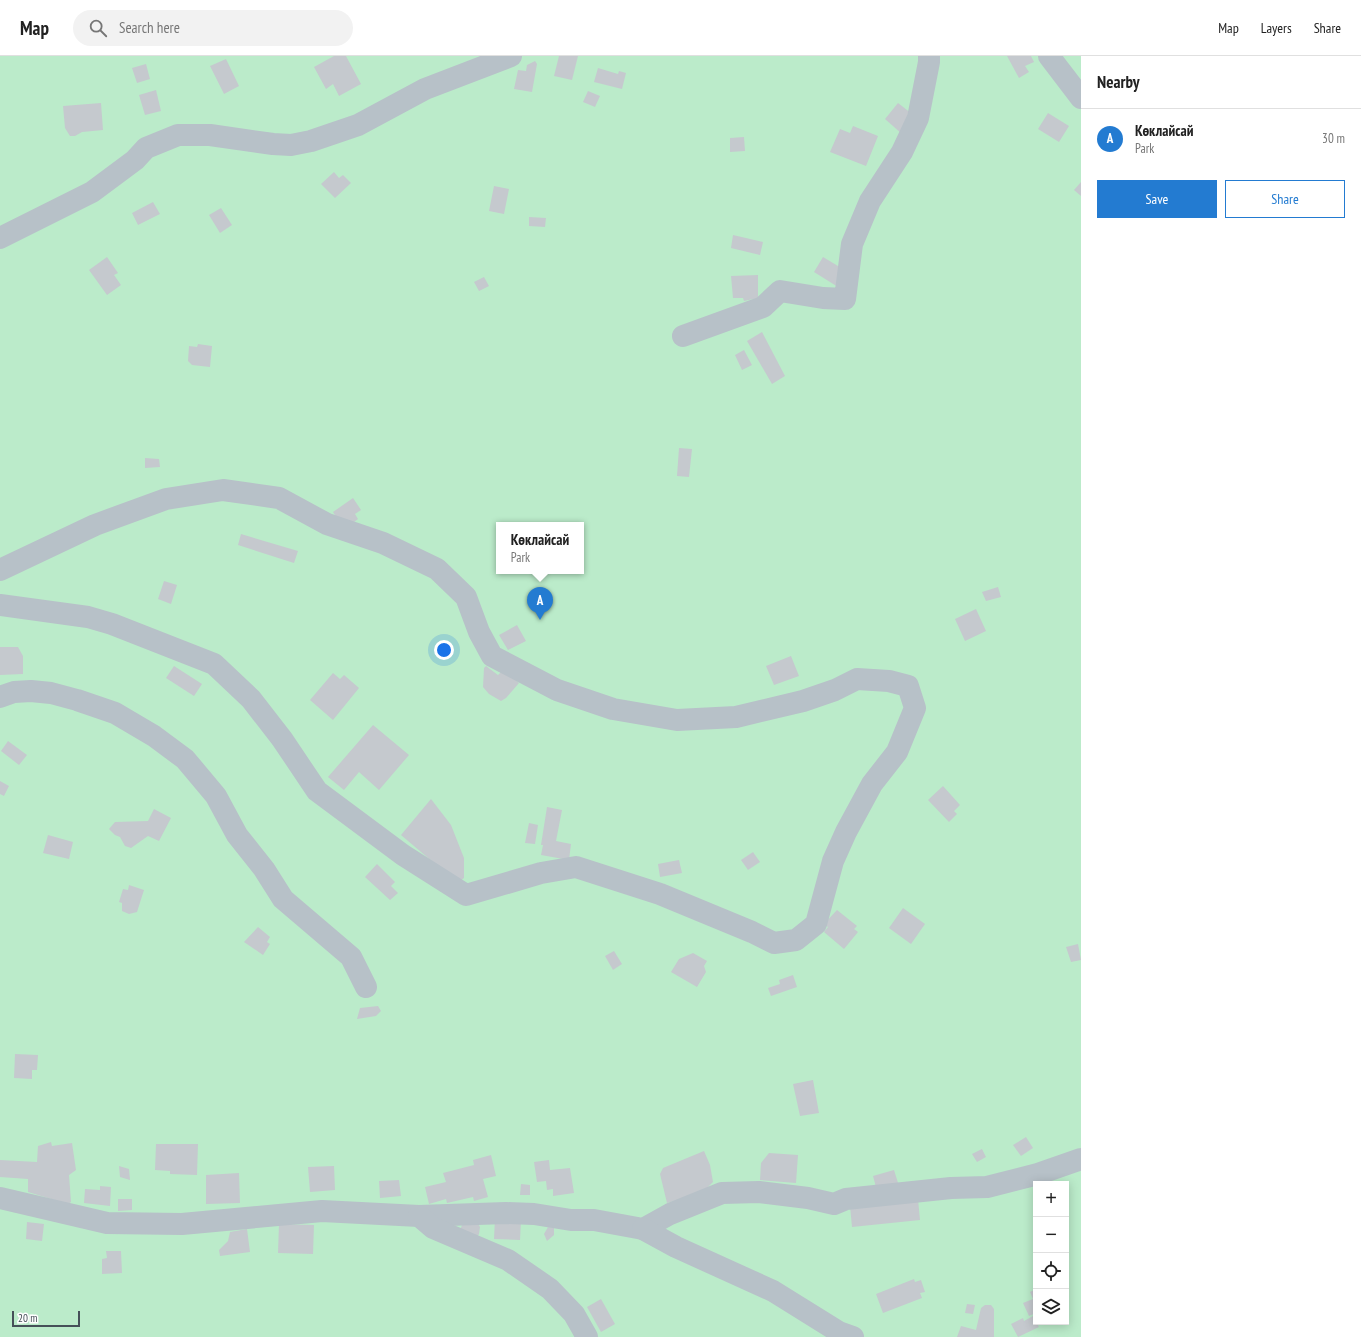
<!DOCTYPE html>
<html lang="en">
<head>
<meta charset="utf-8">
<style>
	body { margin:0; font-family:"PT Sans Narrow",sans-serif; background:#f2f2f2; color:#222 }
	.controls { position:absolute; right:12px; bottom:12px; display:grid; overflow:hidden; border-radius:0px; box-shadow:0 2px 10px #0003 }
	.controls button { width:36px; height:36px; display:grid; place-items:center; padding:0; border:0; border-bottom:1px solid #e0e0e0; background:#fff; color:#222; font:20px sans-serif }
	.scale { position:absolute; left:12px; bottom:10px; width:68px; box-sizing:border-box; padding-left:4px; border:2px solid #455058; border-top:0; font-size:11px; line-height:14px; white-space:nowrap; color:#455058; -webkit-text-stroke:3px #fff; paint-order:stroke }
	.you { position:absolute; left:444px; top:594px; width:14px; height:14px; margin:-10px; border:3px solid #fff; border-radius:50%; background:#1a73e8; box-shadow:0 0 0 6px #1a73e833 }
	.badge { display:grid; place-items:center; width:26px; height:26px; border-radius:50%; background:#237bd1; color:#fff; font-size:13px; font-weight:700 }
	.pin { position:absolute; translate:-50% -33px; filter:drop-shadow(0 1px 2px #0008) }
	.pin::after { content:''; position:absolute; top:21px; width:14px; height:12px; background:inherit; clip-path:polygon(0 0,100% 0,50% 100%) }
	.popup { position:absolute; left:496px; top:466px; width:88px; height:52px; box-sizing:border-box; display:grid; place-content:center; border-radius:0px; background:#fff; filter:drop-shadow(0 1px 3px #0005); font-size:13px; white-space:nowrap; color:#767676 }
	.popup b { font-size:15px; color:#222 }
	.popup::after { content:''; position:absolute; left:50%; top:100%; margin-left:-8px; border:8px solid transparent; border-top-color:#fff }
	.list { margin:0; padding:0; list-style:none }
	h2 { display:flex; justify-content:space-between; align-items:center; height:52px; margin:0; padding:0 16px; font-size:17px }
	h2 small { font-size:13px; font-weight:400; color:#767676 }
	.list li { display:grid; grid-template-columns:26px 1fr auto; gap:12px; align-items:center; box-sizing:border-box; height:60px; padding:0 16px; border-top:1px solid #e0e0e0 }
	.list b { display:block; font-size:15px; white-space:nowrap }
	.list p { margin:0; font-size:13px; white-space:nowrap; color:#767676 }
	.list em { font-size:13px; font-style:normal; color:#767676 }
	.actions { display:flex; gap:8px; padding:12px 16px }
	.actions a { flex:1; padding:9px 0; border:1px solid #237bd1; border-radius:0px; text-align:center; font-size:14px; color:#237bd1 }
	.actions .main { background:#237bd1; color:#fff }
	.icon { flex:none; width:22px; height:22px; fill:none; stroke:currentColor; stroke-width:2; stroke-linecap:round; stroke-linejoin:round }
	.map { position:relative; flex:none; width:1081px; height:1281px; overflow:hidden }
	header { display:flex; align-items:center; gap:24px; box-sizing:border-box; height:56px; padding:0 20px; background:#fff; border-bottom:1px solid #e0e0e0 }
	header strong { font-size:19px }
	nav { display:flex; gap:22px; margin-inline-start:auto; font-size:14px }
	.search { width:280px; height:36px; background:#f2f2f2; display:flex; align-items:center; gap:10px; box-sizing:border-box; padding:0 14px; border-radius:22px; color:#767676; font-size:15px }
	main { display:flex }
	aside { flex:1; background:#fff }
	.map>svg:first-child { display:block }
	.green { fill:#bbebca; fill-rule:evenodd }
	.building { fill:#c5c9ce }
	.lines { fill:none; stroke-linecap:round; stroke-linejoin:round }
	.minor { stroke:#b7c1c8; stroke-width:22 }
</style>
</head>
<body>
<header>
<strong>Map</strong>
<div class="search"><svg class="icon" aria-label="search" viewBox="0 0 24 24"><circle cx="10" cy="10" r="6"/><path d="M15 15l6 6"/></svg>Search here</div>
<nav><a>Map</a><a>Layers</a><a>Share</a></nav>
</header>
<main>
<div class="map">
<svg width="1081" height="1281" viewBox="0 0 1081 1281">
	<rect width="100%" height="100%" fill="#eeebec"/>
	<path class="green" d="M0 0H1081V1281H0ZM499 469H581V515H499ZM1036 1128H1066V1266H1036Z"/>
	<g class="building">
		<path d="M334 0H346L361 28 339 40 333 28 326 33 314 11Z"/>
		<path d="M559 0H578L572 24 554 20Z"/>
		<path d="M1007 0H1031L1034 6 1025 10 1029 16 1019 22Z"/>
		<path d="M226 3 239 30 224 38 210 10Z"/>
		<path d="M535 5 537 8 532 36 514 33 518 14 526 15 527 9Z"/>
		<path d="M146 8 150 23 137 27 132 12Z"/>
		<path d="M598 12 618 18 619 15 626 17 622 33 594 26Z"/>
		<path d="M156 34 161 55 145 59 139 39Z"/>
		<path d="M588 35 600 40 595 51 583 46Z"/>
		<path d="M101 47 103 74 82 76 75 80H70L65 72 63 50Z"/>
		<path d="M898 47 916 61 902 78 885 63Z"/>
		<path d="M1048 57 1069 70 1059 86 1038 73Z"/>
		<path d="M853 70 878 80 866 110 830 96 840 73 850 77Z"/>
		<path d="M744 81 745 95 730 96V82Z"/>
		<path d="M334 116 339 122 343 119 351 127 335 142 321 128Z"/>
		<path d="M1081 126V140L1074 134Z"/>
		<path d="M494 130 509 133 504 158 489 155Z"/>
		<path d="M153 146 160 158 138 169 132 157Z"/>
		<path d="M221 152 232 169 220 177 209 159Z"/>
		<path d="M529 161 546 162 545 171 529 170Z"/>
		<path d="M733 179 763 186 760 199 731 192Z"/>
		<path d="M107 201 118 217 114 219 121 229 107 239 89 214Z"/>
		<path d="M823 201 843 213 838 231 814 216Z"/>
		<path d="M758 219V242L744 245 743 242H733L731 220Z"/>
		<path d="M484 221 489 230 479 235 474 226Z"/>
		<path d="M762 276 785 320 772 328 747 285Z"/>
		<path d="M198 288 212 290 210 311 192 309 188 305 189 290 197 291Z"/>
		<path d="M744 294 752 309 742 314 735 299Z"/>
		<path d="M679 392 692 393 689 421 677 420Z"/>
		<path d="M145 402 159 403 160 411 145 412Z"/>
		<path d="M353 442 361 454 355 458 358 463 350 469 340 467 333 456Z"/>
		<path d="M241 478 298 495 294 507 238 489Z"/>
		<path d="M164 525 177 529 171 548 158 543Z"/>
		<path d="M998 531 1001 541 986 545 982 536Z"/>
		<path d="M976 553 986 575 965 585 955 563Z"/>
		<path d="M517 569 526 585 508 594 499 579Z"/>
		<path d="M0 591H18L23 600V618L0 619Z"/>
		<path d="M791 600 799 620 774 629 766 610Z"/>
		<path d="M174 610 202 628 194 640 166 622Z"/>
		<path d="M486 610 498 619 503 614 519 627 506 642 501 645 489 638 483 631 484 612Z"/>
		<path d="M333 617 340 623 344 619 359 632 333 664 310 644Z"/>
		<path d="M373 669 409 699 379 734 359 716 344 734 328 721Z"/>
		<path d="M8 685 27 699 19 709 1 695Z"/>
		<path d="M0 725 9 730 4 740 0 738Z"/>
		<path d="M943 730 960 749 954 755 957 758 949 766 928 744Z"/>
		<path d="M431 743 451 769 464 802V822L461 824 453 823 401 779Z"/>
		<path d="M547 751 562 754 556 785 571 788 569 804 541 799 543 789H541Z"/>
		<path d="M154 753 171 762 159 785 148 780 131 792 125 790 120 781 115 779 109 773 115 766 148 765Z"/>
		<path d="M529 767 538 769 535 788 525 787Z"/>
		<path d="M48 779 73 786 69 803 43 797Z"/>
		<path d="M753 796 760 806 748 814 741 804Z"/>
		<path d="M679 804 682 817 660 821 658 808Z"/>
		<path d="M377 808 395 826 391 830 398 837 390 844 365 821Z"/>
		<path d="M129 829 144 834 137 856 129 858 122 855V847L119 846 123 833 128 834Z"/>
		<path d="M903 852 925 868 911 888 889 872Z"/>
		<path d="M837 854 857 870 854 873 858 876 844 893 824 876 828 871 824 868Z"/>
		<path d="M258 871 270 881 267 886 270 888 263 899 244 886Z"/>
		<path d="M1078 888 1081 904 1071 906 1066 891Z"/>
		<path d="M614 895 622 908 613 914 605 900Z"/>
		<path d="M693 897 707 905 704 910 706 916 697 931 671 916 679 903Z"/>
		<path d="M793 919 797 931 771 940 768 932 780 928 779 924Z"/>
		<path d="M378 950 381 955 376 960 357 963 360 952Z"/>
		<path d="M15 998 38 999 37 1014H32V1023L14 1022Z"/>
		<path d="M813 1024 819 1057 800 1060 793 1028Z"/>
		<path d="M1026 1081 1033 1092 1021 1100 1013 1089Z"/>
		<path d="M51 1086 52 1090 72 1087 76 1114 69 1119 71 1146 68 1148 28 1136V1123L0 1121V1104L37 1106 38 1090Z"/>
		<path d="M156 1088H198L197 1119 170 1118V1115L155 1114Z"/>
		<path d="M982 1093 986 1101 977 1106 972 1098Z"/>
		<path d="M704 1095 710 1109 713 1126 707 1132 695 1139 667 1147 660 1118 663 1112Z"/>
		<path d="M769 1097 798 1099 796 1127 760 1124 761 1107Z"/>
		<path d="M491 1099 496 1120 483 1123 488 1141 474 1145 473 1141 447 1147 446 1143 429 1148 425 1131 446 1126 443 1117 474 1109 473 1104Z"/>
		<path d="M549 1104 550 1114 570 1112 574 1137 553 1140V1133L547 1134 546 1125 537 1126 534 1106Z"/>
		<path d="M119 1110 129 1113 130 1124 120 1121Z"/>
		<path d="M334 1110 335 1134 310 1136 308 1111Z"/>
		<path d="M894 1114 899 1130 877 1135 873 1120Z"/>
		<path d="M239 1117 240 1147 206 1148V1119Z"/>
		<path d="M399 1124 401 1140 380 1142 379 1125Z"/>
		<path d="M521 1128 530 1129V1139H520Z"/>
		<path d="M100 1130 111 1131 110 1150 84 1147 85 1133 100 1134Z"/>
		<path d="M118 1143H132V1154L118 1155Z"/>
		<path d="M918 1143 920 1164 852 1171 850 1150Z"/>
		<path d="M466 1160 474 1161 480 1171 479 1178 476 1183 459 1176Z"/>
		<path d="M495 1162 521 1164 520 1184 494 1183Z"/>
		<path d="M27 1166 44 1168 42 1185 26 1183Z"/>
		<path d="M279 1168 314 1169 313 1198 278 1197Z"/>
		<path d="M548 1171 554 1172V1179L547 1185 544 1178Z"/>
		<path d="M247 1173 250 1196 220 1200 219 1194 228 1185 230 1176Z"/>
		<path d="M106 1195H121L122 1217 102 1218V1203L107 1202Z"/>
		<path d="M914 1223 915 1226 921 1224 925 1236 920 1237 922 1242 883 1257 876 1238Z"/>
		<path d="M1036 1233V1257L1029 1260 1023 1247 1033 1243 1030 1236Z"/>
		<path d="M601 1243 615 1268 601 1276 587 1251Z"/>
		<path d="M967 1248 975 1249 973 1258 965 1257Z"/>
		<path d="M985 1249H991L994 1253V1281H957L961 1270 976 1274 981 1252Z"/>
		<path d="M1033 1260 1039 1271 1018 1281 1011 1268 1023 1262 1024 1265Z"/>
	</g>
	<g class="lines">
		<g class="minor">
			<path d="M1049 0 1081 42"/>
			<path d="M0 182 92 136 135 104 146 92 178 79H210L273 88 291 89 311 85 358 69 425 33 511 0"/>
			<path d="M683 280 763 251 780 235 823 242 845 243 852 188 870 145 902 96 918 62 929 6V0"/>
			<path d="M0 514 95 469 166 443 223 434 279 442 327 468 383 487 437 513 466 541 479 576 492 600 557 634 613 653 677 664 736 661 803 645 835 634 857 623 889 625 908 630 915 652 897 696 872 728 846 776 833 805 816 868 796 884 774 887 752 876 660 838 576 811 541 817 466 839 403 799 317 735 282 683 251 643 214 608 112 568 88 561 0 549"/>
			<path d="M0 641 14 636 31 635 51 637 77 644 115 657 154 680 185 703 216 740 237 779 264 813 283 843 351 901 366 931"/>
			<path d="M0 1142 107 1167 182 1168 322 1155 419 1160 506 1157 534 1158 571 1164H594L643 1173 670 1158 722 1137 759 1136 808 1142 834 1148 846 1143 951 1132 987 1131 1038 1118 1081 1103"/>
			<path d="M419 1160 433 1172 508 1204 550 1233 574 1258 587 1281"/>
			<path d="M643 1173 676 1191 773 1235 839 1276 853 1281"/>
		</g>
	</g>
</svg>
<div class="controls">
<button>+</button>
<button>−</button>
<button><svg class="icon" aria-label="locate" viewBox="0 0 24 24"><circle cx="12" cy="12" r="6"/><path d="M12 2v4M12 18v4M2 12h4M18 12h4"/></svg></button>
<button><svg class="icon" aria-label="layers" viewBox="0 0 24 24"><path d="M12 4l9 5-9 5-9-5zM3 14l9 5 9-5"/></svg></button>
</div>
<div class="scale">20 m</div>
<div class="you"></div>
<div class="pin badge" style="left:540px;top:564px">A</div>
<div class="popup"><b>Көклайсай</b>Park</div>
</div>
<aside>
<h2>Nearby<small></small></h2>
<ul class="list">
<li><span class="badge">A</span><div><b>Көклайсай</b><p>Park</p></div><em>30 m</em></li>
</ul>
<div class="actions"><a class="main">Save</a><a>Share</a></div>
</aside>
</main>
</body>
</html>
